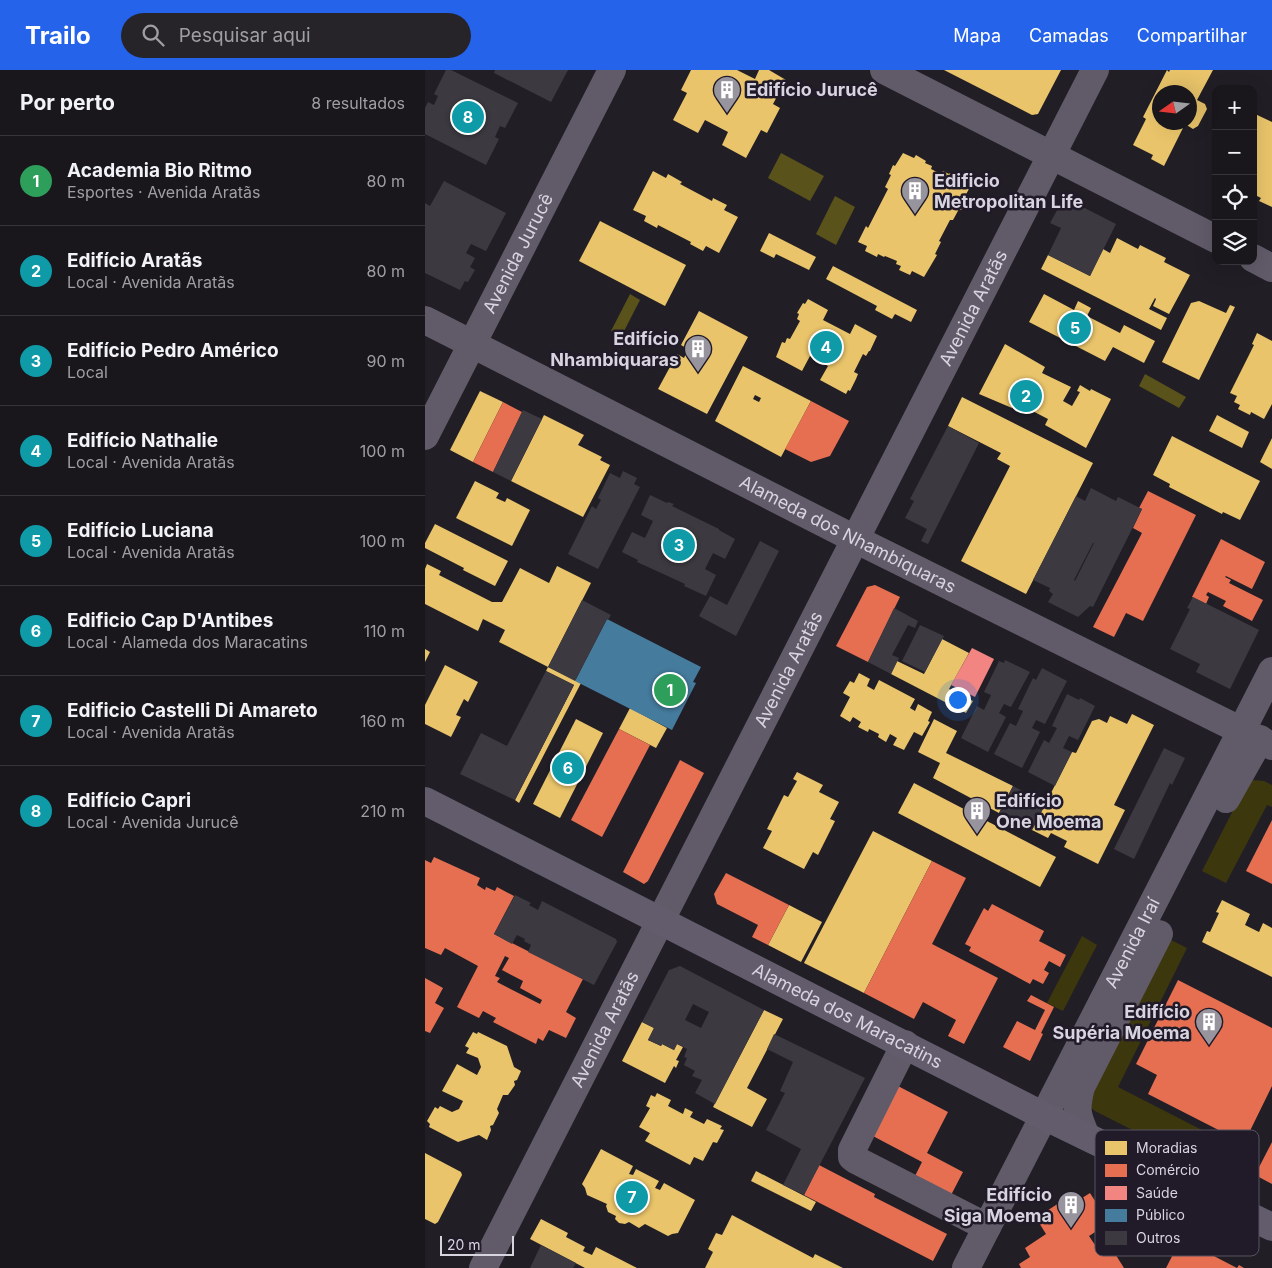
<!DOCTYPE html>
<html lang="pt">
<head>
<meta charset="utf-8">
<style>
	body { margin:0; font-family:Inter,sans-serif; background:#262329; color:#f1f3f6 }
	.controls { position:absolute; right:15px; top:15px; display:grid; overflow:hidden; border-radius:10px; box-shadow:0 5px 20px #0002 }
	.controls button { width:45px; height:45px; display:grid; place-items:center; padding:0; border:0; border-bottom:1px solid #37353b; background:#19161c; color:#f1f3f6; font:25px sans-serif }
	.compass { position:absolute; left:727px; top:15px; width:45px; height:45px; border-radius:50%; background:#19161c; box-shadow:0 5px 20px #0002; rotate:256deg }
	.scale { position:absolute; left:15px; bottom:12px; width:74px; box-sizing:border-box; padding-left:5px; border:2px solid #d8d4df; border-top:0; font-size:14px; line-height:18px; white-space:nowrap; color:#d8d4df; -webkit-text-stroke:4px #201a29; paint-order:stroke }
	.you { position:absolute; left:532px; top:629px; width:18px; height:18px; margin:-12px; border:4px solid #fff; border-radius:50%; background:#1a73e8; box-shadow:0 0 0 8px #1a73e833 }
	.badge { display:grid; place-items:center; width:32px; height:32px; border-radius:50%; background:#2563eb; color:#fff; font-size:16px; font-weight:700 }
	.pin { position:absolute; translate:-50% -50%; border:2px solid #fff; box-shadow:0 1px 5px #0006 }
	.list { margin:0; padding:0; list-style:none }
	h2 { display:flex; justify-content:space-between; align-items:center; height:65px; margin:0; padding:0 20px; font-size:21px }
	h2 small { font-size:16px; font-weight:400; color:#9f9fa3 }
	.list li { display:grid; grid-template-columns:32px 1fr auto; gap:15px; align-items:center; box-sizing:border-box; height:90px; padding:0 20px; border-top:1px solid #37353b }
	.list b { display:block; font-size:19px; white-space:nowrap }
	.list p { margin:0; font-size:16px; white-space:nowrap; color:#9f9fa3 }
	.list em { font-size:16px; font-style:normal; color:#9f9fa3 }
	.icon { flex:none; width:28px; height:28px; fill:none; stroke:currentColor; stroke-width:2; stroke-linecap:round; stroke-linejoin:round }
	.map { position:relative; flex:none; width:847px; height:1198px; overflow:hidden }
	header { display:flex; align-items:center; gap:30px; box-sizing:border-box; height:70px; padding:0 25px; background:#2563eb; color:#fff }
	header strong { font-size:24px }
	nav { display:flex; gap:28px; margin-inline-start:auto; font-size:18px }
	.search { width:350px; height:45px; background:#262329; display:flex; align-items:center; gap:12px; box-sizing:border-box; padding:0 18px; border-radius:28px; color:#9f9fa3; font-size:19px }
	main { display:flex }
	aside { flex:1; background:#19161c }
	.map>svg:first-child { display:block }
	.green { fill:#3d370d }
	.water { fill:#59521a }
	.homes { fill:#e9c46a; fill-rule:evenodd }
	.shops { fill:#e76f51; fill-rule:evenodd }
	.health { fill:#f28482 }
	.public { fill:#457b9d }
	.building { fill:#3c3a40; fill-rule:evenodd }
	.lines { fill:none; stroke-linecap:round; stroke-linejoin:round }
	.minor { stroke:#615b69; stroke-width:28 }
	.major { stroke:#625c6d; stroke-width:28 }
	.labels { text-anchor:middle; stroke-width:5; stroke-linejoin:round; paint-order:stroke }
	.poi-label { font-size:18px; font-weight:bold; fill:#d8d4df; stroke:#201a29; text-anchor:start }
	.street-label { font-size:18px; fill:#d8d4df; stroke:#201a29 }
	.key { fill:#201a29; stroke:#575260; stroke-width:1 }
	.key-label { font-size:14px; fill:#d8d4df }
</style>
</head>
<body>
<header>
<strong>Trailo</strong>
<div class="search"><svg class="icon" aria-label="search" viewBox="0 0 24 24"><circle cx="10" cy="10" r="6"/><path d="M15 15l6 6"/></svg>Pesquisar aqui</div>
<nav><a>Mapa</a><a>Camadas</a><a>Compartilhar</a></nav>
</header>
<main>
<aside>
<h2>Por perto<small>8 resultados</small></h2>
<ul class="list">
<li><span class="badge" style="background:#2e9e5b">1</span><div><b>Academia Bio Ritmo</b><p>Esportes · Avenida Aratãs</p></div><em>80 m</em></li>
<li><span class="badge" style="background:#0f9aa8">2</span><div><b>Edifício Aratãs</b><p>Local · Avenida Aratãs</p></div><em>80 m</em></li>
<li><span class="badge" style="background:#0f9aa8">3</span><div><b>Edifício Pedro Américo</b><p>Local</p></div><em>90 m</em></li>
<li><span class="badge" style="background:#0f9aa8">4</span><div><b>Edifício Nathalie</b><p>Local · Avenida Aratãs</p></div><em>100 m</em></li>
<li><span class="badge" style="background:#0f9aa8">5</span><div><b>Edifício Luciana</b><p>Local · Avenida Aratãs</p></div><em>100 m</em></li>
<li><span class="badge" style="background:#0f9aa8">6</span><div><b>Edificio Cap D'Antibes</b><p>Local · Alameda dos Maracatins</p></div><em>110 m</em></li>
<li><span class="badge" style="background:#0f9aa8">7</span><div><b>Edificio Castelli Di Amareto</b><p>Local · Avenida Aratãs</p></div><em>160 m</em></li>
<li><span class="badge" style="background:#0f9aa8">8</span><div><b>Edifício Capri</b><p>Local · Avenida Jurucê</p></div><em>210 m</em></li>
</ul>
</aside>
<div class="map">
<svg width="847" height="1198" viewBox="0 0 847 1198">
	<rect width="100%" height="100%" fill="#211e26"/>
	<g class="green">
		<path d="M828 710 839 711 847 715V737L842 735 801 813 777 801 820 717Z"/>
		<path d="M657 866 672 875 638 941 622 933Z"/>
		<path d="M742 868 762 878 693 1017 816 1080 802 1108 670 1041 665 1037 663 1023Z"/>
	</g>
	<g class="water">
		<path d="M356 83 399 106 385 131 343 108Z"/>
		<path d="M410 126 430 137 411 175 391 164Z"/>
		<path d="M205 224 215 230 196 267 186 261Z"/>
		<path d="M720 304 761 327 754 338 714 316Z"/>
	</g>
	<g class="homes">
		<path d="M266 0H312L330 9 334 0H344L361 10 348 34 355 38 342 63 336 60 321 88 297 75 303 62 280 50 273 63 248 50 262 23 256 20Z"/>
		<path d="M519 0H636L613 44 607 45Z"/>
		<path d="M742 0 744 2 745 0H788L772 30 780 34 782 39 773 56 768 59 760 54 739 96 726 89 728 85 708 75 721 49 718 47ZM734 22H764V52H734Z"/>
		<path d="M828 43 847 52V137L834 131 836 128 828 124Z"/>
		<path d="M478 83 489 88 491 85 501 91 500 93 507 96 506 99 516 104 518 101 524 104 525 103 541 112 540 115 545 117 537 132 540 133 536 140 534 139 528 150H525L514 171 516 172 510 184 512 185 499 207 487 201 485 205 474 200 476 196 471 194 472 191 460 186 459 187 453 184 452 187 440 181 442 176 433 172 441 156 443 158 463 119 460 117 466 105 464 104 468 95 470 96Z"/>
		<path d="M228 101 241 108 243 104 257 112 255 114 287 131 288 128 302 135 299 140 313 147 294 183 281 176 278 181 265 174 266 172 233 155 232 158 219 151 221 146 208 140Z"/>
		<path d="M175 151 261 195 240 236 154 191Z"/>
		<path d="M344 163 391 187 384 200 351 184 349 188 335 181Z"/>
		<path d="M692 168 713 179 715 175 741 188 739 192 765 205 744 244 728 236 731 229 730 228 724 239 742 248 736 260 616 199 623 185 665 206 678 179 685 183Z"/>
		<path d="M408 196 492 240 486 252 470 244 467 249 450 240 452 236 401 209Z"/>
		<path d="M619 224 649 240 653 231 666 238 662 246 695 263 699 255 730 271 719 293 688 277 680 291 604 252Z"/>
		<path d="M383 229 403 240 398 250 425 264 430 254 452 266 445 281H444L441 286 438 284 429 302 433 304 431 309 425 321 423 320 421 324 395 310 403 296 385 286 377 301 351 287 357 272 360 273 362 268 365 269 375 251 372 249 374 244 372 243 378 233 380 234Z"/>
		<path d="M774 231 801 243 805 235 810 237 774 310 737 292 766 233Z"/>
		<path d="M274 241 323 267 282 344 233 319 252 284 259 288 263 279 256 275Z"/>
		<path d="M832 263 847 271V334L839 349 826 342 825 345 813 339 815 335 809 332 812 326 805 323 829 275 827 274Z"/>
		<path d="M580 274 620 297 617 303 646 317 638 331 647 336 655 322 652 321 655 315 665 321 666 319 686 329 661 378 620 355 623 349 590 332 587 338 554 324Z"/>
		<path d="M318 296 386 331 356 387 290 351ZM330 325 336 328 334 332 328 329Z"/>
		<path d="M55 321 78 332 48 392 25 380Z"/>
		<path d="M537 327 668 393 601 524 536 491 585 396 572 389 576 383 523 356Z"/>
		<path d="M119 345 159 365 153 375 177 387 175 390 185 395 158 447 86 411Z"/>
		<path d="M792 345 824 362 817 378 784 361Z"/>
		<path d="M747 366 835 411 815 450 798 442 797 444 744 417 745 414 728 405Z"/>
		<path d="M847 368V399L835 392Z"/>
		<path d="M50 411 74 423 71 428 80 432 82 428 105 440 87 476 31 448Z"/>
		<path d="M10 454 83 491 70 516 38 500 39 498 0 478V473Z"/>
		<path d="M2 494 16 501 14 505 67 532H77L95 498 124 513 132 496 166 513 123 597 74 572 80 560 58 549 53 561 0 534V499Z"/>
		<path d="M517 569 544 583 524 619 548 631 541 643 466 604 472 591 499 604Z"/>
		<path d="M0 579 5 582 0 592Z"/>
		<path d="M20 595 53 612 43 632 39 629 31 645 36 647 26 667 0 654V635Z"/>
		<path d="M123 597 156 613 94 733 90 730 149 615 121 601Z"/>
		<path d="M434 603 445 609 442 616 449 620 454 610 490 629 485 638 490 641 493 634 507 642 503 651 505 652 497 666 489 662 479 680 468 675 472 668 465 664 461 672 453 667 454 664 444 659 443 662 433 657 436 652 428 647 425 652 415 646 425 627 418 623 425 611 429 613Z"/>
		<path d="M205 638 242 658 231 678 194 659Z"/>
		<path d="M707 644 729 655 689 735 700 740 673 794 639 777 642 771 626 763 623 768 607 760 647 682 651 683 667 651 674 649 682 653 685 646 702 654Z"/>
		<path d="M151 649 178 663 135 748 108 734Z"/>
		<path d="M509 649 532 661 521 683 588 716 574 743 508 708 515 693 493 682Z"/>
		<path d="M372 702 398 715 394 722 414 732 405 749 410 751 393 785 388 782 379 799 338 778 347 761 342 759 359 725 363 727 372 711 368 709Z"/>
		<path d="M489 713 631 787 615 817 473 743Z"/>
		<path d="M448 761 507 791 439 923 379 893Z"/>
		<path d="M797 830 825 844 820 855 834 862 838 853 847 858V907L777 872 782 861 785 862 794 843 791 842Z"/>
		<path d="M364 835 397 852 376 892 343 875Z"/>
		<path d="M339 940 358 949 322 1018 342 1029 327 1057 288 1037Z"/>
		<path d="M217 952 229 958 223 970 236 976 237 974 249 980 252 974 258 977 251 990 254 991 251 998 249 996 240 1013 197 991Z"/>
		<path d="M48 962 52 964 53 962 82 976 89 997 96 1001 92 1010 89 1011 90 1015 83 1025H78L72 1039 74 1043 68 1055 65 1056 66 1060 62 1070 54 1065 33 1072 4 1057 5 1054 2 1051 10 1037 13 1039 15 1036 27 1042 34 1039 38 1031 17 1021 32 994 52 1005 56 997 53 988 41 983 44 978 40 976Z"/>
		<path d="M232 1023 246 1030 243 1036 258 1044 260 1038 268 1042 265 1047 279 1054 282 1049 297 1056 295 1059 299 1060 292 1073 288 1072 278 1091 269 1087 265 1095 220 1071 225 1063 214 1057 225 1038 221 1036 226 1025 230 1027Z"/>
		<path d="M176 1079 208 1096 204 1104 208 1105 211 1099 234 1111 230 1118 235 1120 239 1113 270 1130 253 1163 247 1164 243 1166 220 1154 214 1158 204 1152 200 1154 194 1153 190 1149 191 1146 183 1142 181 1136 182 1134 162 1125 160 1118 157 1114Z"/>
		<path d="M0 1083 36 1102 37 1105 13 1152 10 1154 0 1149Z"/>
		<path d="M331 1101 391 1132 386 1141 326 1111Z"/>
		<path d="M307 1145 388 1188 390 1184 418 1198H280L288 1182 283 1179 291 1163 297 1165Z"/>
		<path d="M116 1149 143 1163 141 1167 160 1177 158 1181 167 1185 171 1177 212 1198H160L105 1169Z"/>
	</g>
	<g class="shops">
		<path d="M386 331 424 351 405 386 386 392 360 379Z"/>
		<path d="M78 332 97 342 68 402 48 392Z"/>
		<path d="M723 421 771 445 718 551 701 543 689 567 668 557 717 463 708 458 717 439 714 438Z"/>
		<path d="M796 469 840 492 827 519 801 506 800 507 806 510 804 513 838 530 827 551 798 536 801 531 783 522 781 525 784 527 781 534 767 527Z"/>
		<path d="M450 515 475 527 443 592 411 576 442 517Z"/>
		<path d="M194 659 225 675 177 767 146 750Z"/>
		<path d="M255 690 279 703 223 811 219 814 198 802Z"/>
		<path d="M847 750V814L821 801Z"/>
		<path d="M9 787 55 808 52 815 60 820 61 817 70 821 72 817 89 826 69 864 158 909 141 942 151 948 141 968 124 960 118 971 113 968 111 974 68 952 71 948 58 941 54 948 32 937 53 896 20 878 16 885 0 878V790L6 793ZM80 886 84 888 77 900 98 911 95 918 117 930 115 934 72 912 75 908 70 906Z"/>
		<path d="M507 791 541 808 507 874 573 908 539 974 523 966 531 950 498 932 489 949 439 923Z"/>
		<path d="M301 803 364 835 343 875 327 867 333 855 292 834 289 824Z"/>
		<path d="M567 834 619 861 614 871 641 885 635 897 624 891 619 900 624 903 618 914 608 909 605 914 544 881 546 877 540 874 559 838 563 841Z"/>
		<path d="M0 908 18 918 10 933 19 938 5 963 0 961Z"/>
		<path d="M753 910 847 958V1016L819 1073 723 1024 732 1005 711 994Z"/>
		<path d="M606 925 629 937 616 963 618 964 605 991 578 977 592 951 610 960 620 940 602 931Z"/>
		<path d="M471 1015 523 1042 502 1083 538 1102 524 1129 488 1110 497 1092 446 1065Z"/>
		<path d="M847 1072V1114L830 1105Z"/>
		<path d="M394 1095 450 1124 449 1127 522 1164 508 1191 379 1125Z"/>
		<path d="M665 1123 684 1153 664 1166 672 1178 682 1171 699 1198H596L594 1194 605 1187 600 1178 621 1164 611 1148 634 1133 638 1140Z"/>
		<path d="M756 1169 812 1198 814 1195 819 1198H741Z"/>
	</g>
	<path class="health" d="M547 578 569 589 550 627 526 615Z"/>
	<path class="public" d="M182 549 276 597 268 612 271 613 247 660 150 611Z"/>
	<g class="building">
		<path d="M21 0H26L93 33 80 58 75 56 70 67 74 69 61 95 0 64V38L3 32 9 35 13 26 9 24Z"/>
		<path d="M70 0H143L126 32 69 3Z"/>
		<path d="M19 111 81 143 61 181 46 174 41 183 50 188 45 197 50 200 43 212 40 211 35 220 0 203V133L5 136Z"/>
		<path d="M644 130 691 154 665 206 623 185 636 158 625 153 636 133Z"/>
		<path d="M98 340 117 349 86 411 68 402Z"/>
		<path d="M523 356 554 373 503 474 496 471 502 459 480 448 489 431 485 429Z"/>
		<path d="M198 401 212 408 209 414 215 417 173 499 143 484 167 436 171 439 176 430 173 428 185 403 195 408Z"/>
		<path d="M666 418 691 431 693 427 717 439 668 537 665 536 653 547 623 532 628 524 624 521 625 518 608 510 651 426 660 431ZM668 473H669L650 511 649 510Z"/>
		<path d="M225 425 242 433 243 432 249 434 247 436 294 459V460L310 469 300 489 288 483 280 499 291 505 281 526 259 516 260 514 212 492 213 490 197 482 207 462 220 468 228 451 216 445Z"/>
		<path d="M335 471 354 481 311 566 274 546 285 526 302 535Z"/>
		<path d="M768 527 834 560 805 619 771 602 775 594 745 579 765 539 762 538Z"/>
		<path d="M157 530 186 545 183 550 182 549 150 611 123 597Z"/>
		<path d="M469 538 493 551 490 558 483 555 467 585 474 588 466 604 443 592Z"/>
		<path d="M495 555 519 566 500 602 477 591Z"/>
		<path d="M580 590 605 602 586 637 579 634 574 643 581 647 563 682 536 668 552 636 559 640 566 625 559 622 574 591 579 593Z"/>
		<path d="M617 598 642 611 620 654 611 650 607 658 615 662 597 698 569 684 585 653 591 656 598 641 593 639 608 608 611 610Z"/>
		<path d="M121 601 149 615 90 730 35 704 56 663 82 676Z"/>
		<path d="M642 624 654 630 655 628 670 636 653 670 644 666 638 678 647 682 630 716 603 702 619 670 624 673 632 658 627 656Z"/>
		<path d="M739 678 760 688 747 715 745 713 709 789 689 779Z"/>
		<path d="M588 716 621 733 607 760 574 743Z"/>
		<path d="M90 825 106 833 104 835 113 840 117 831 191 869 192 872 169 915 103 882 106 875 99 871 100 869 92 865 87 874 69 864Z"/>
		<path d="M255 896 339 940 290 1034 270 1023 277 1010 267 1006 270 1001 259 995 262 988 259 987 262 979 252 974 249 980 237 974 236 976 223 970 229 958 217 952 244 900ZM268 934 284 942 276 958 260 950Z"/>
		<path d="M349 964 440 1008 379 1125 358 1115 376 1079 341 1060 360 1023 355 1021 368 992 342 979Z"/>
		<path d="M116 1175 151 1193 148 1198H105Z"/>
	</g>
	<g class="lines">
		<g class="minor">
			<path d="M459 0 791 169"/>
			<path d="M828 188 847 198"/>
			<path id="s1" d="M0 250 430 469 847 676"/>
			<path id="s2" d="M0 366 187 0"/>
			<path d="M801 729 835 669"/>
			<path d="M480 974 427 1080V1087L431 1090 562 1157"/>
			<path d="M661 1066C652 1045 650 1040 656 1017L734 864"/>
			<path id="s3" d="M58 1198 670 0"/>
			<path id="s4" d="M541 1198 847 601"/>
		</g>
		<path class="major" id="s5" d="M0 731 619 1046 847 1157"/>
	</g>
	<defs>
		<symbol id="building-pin" viewBox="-11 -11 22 30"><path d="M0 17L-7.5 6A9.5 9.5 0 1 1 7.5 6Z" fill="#98949e" stroke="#201a29"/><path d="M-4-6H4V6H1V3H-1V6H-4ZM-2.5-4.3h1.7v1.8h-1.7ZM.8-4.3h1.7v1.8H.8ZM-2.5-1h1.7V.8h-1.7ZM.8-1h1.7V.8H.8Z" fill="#fff"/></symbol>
	</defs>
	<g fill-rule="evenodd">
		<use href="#building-pin" x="286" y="4" width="32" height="43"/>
		<use href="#building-pin" x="474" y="105" width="32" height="43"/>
		<use href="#building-pin" x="257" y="263" width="32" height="43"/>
		<use href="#building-pin" x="536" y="725" width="32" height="43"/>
		<use href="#building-pin" x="768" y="936" width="32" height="43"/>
		<use href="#building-pin" x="630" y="1119" width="32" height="43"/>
	</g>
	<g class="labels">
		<g class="poi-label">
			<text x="321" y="26">Edifício Jurucê</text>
			<text x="509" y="117">Edificio<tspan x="509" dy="21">Metropolitan Life</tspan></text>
			<text x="254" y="275" text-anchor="end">Edifício<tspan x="254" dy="21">Nhambiquaras</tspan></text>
			<text x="571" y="737">Edifício<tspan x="571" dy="21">One Moema</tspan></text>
			<text x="765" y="948" text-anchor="end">Edifício<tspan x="765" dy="21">Supéria Moema</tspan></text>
			<text x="627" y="1131" text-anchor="end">Edifício<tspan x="627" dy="21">Siga Moema</tspan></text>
		</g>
		<g class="street-label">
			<text dy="6" stroke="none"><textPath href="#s2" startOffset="205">Avenida Jurucê</textPath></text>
			<text dy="6" stroke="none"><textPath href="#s3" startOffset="1078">Avenida Aratãs</textPath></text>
			<text dy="6" stroke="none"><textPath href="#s1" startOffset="474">Alameda dos Nhambiquaras</textPath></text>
			<text dy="6" stroke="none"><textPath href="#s3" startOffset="672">Avenida Aratãs</textPath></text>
			<text dy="6" stroke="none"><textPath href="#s4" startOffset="365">Avenida Iraí</textPath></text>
			<text dy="6" stroke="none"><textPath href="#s5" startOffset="474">Alameda dos Maracatins</textPath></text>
			<text dy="6" stroke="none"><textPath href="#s3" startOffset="268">Avenida Aratãs</textPath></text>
		</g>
	</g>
	<rect x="670" y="1060" width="164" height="126" rx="8" class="key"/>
	<rect x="680" y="1071" width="22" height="14" fill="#e9c46a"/>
	<rect x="680" y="1094" width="22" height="13" fill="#e76f51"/>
	<rect x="680" y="1116" width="22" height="14" fill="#f28482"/>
	<rect x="680" y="1139" width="22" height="13" fill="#457b9d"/>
	<rect x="680" y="1161" width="22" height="14" fill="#3c3a40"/>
	<g class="key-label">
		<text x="711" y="1083">Moradias</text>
		<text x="711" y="1105">Comércio</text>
		<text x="711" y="1128">Saúde</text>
		<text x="711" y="1150">Público</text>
		<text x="711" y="1173">Outros</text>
	</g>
</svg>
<div class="controls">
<button>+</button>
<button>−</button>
<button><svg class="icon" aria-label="locate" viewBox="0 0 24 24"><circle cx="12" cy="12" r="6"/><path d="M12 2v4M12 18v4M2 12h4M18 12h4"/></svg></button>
<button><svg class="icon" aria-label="layers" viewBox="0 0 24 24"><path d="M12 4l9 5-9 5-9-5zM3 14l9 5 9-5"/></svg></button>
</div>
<svg class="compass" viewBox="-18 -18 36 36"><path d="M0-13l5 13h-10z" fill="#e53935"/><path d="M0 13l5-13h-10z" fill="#9f9fa3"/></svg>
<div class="scale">20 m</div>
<div class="you"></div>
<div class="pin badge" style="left:245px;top:620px;background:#2e9e5b">1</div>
<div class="pin badge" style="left:601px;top:326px;background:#0f9aa8">2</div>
<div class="pin badge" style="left:254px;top:475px;background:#0f9aa8">3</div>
<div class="pin badge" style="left:401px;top:277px;background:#0f9aa8">4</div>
<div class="pin badge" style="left:650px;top:258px;background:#0f9aa8">5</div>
<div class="pin badge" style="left:143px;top:698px;background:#0f9aa8">6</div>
<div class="pin badge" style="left:207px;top:1127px;background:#0f9aa8">7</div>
<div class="pin badge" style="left:43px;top:47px;background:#0f9aa8">8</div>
</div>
</main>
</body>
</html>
